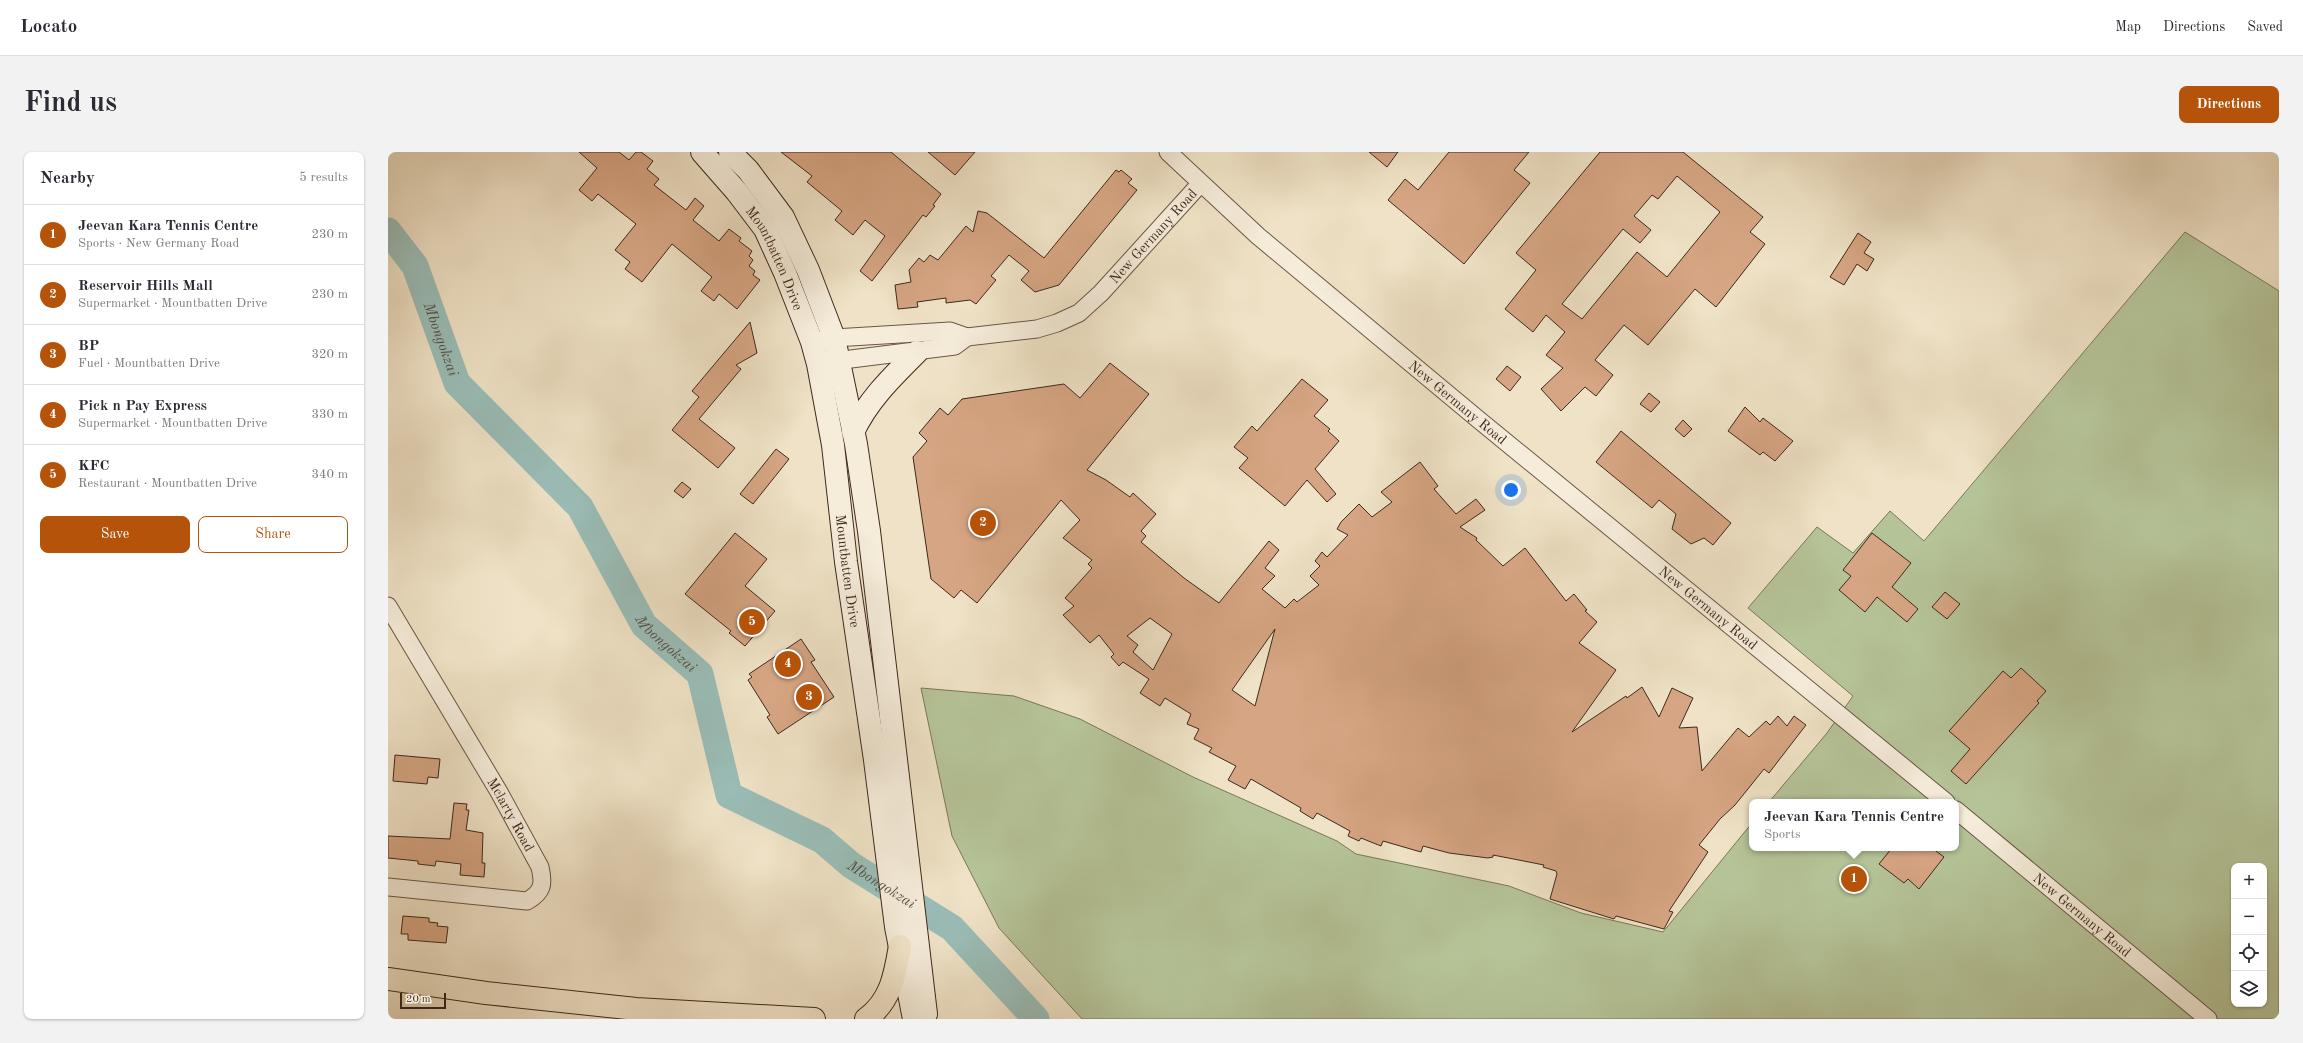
<!DOCTYPE html>
<html lang="en">
<head>
<meta charset="utf-8">
<style>
	body { margin:0; font-family:"Old Standard TT",serif; background:#f2f2f3; color:#2b2b33 }
	.controls { position:absolute; right:12px; bottom:12px; display:grid; overflow:hidden; border-radius:8px; box-shadow:0 1px 3px #0004 }
	.controls button { width:36px; height:36px; display:grid; place-items:center; padding:0; border:0; border-bottom:1px solid #e1e1e2; background:#fff; color:#2b2b33; font:20px sans-serif }
	.scale { position:absolute; left:12px; bottom:10px; width:46px; box-sizing:border-box; padding-left:4px; border:2px solid #3f291c; border-top:0; font-size:11px; line-height:14px; white-space:nowrap; color:#3f291c; -webkit-text-stroke:3px #f5ecda; paint-order:stroke }
	.you { position:absolute; left:1123px; top:338px; width:14px; height:14px; margin:-10px; border:3px solid #fff; border-radius:50%; background:#1a73e8; box-shadow:0 0 0 6px #1a73e833 }
	.badge { display:grid; place-items:center; width:26px; height:26px; border-radius:50%; background:#b45309; color:#fff; font-size:13px; font-weight:700 }
	.pin { position:absolute; translate:-50% -50%; border:2px solid #fff; box-shadow:0 1px 4px #0006 }
	.popup { position:absolute; left:1361px; top:647px; width:210px; height:52px; box-sizing:border-box; display:grid; place-content:center; border-radius:8px; background:#fff; filter:drop-shadow(0 1px 3px #0005); font-size:13px; white-space:nowrap; color:#7c7c81 }
	.popup b { font-size:15px; color:#2b2b33 }
	.popup::after { content:''; position:absolute; left:50%; top:100%; margin-left:-8px; border:8px solid transparent; border-top-color:#fff }
	.list { margin:0; padding:0; list-style:none }
	h2 { display:flex; justify-content:space-between; align-items:center; height:52px; margin:0; padding:0 16px; font-size:17px }
	h2 small { font-size:13px; font-weight:400; color:#7c7c81 }
	.list li { display:grid; grid-template-columns:26px 1fr auto; gap:12px; align-items:center; box-sizing:border-box; height:60px; padding:0 16px; border-top:1px solid #e1e1e2 }
	.list b { display:block; font-size:15px; white-space:nowrap }
	.list p { margin:0; font-size:13px; white-space:nowrap; color:#7c7c81 }
	.list em { font-size:13px; font-style:normal; color:#7c7c81 }
	.actions { display:flex; gap:8px; padding:12px 16px }
	.actions a { flex:1; padding:9px 0; border:1px solid #b45309; border-radius:8px; text-align:center; font-size:14px; color:#b45309 }
	.actions .main { background:#b45309; color:#fff }
	.icon { flex:none; width:22px; height:22px; fill:none; stroke:currentColor; stroke-width:2; stroke-linecap:round; stroke-linejoin:round }
	.map { position:relative; flex:none; width:1891px; height:867px; overflow:hidden; border-radius:8px }
	header { display:flex; align-items:center; gap:24px; box-sizing:border-box; height:56px; padding:0 20px; background:#fff; border-bottom:1px solid #e1e1e2 }
	header strong { font-size:19px }
	nav { display:flex; gap:22px; margin-inline-start:auto; font-size:14px }
	.intro { display:flex; align-items:center; justify-content:space-between; box-sizing:border-box; height:96px; padding:0 24px }
	h1 { margin:0; font-size:28px }
	.button { padding:10px 18px; border-radius:8px; background:#b45309; color:#fff; font-size:14px; font-weight:700 }
	main { display:flex; gap:24px; padding:0 24px }
	aside { flex:1; background:#fff; border-radius:8px; box-shadow:0 1px 3px #0004 }
	.map>svg:first-child { display:block }
	.green { fill:#b5c498; stroke:#7a765a; fill-rule:evenodd }
	.lines { fill:none; stroke-linecap:round; stroke-linejoin:round }
	.river { stroke:#9abdb7; stroke-width:27 }
	.building { fill:#d6a583; stroke:#3f291c; fill-rule:evenodd }
	.street-casing { stroke:#6b5746; stroke-width:19 }
	.secondary-casing { stroke:#3f291c; stroke-width:24 }
	.highway-casing { stroke:#3f291c; stroke-width:24 }
	.street { stroke:#f5ecda; stroke-width:17 }
	.secondary { stroke:#f5ecda; stroke-width:22 }
	.highway { stroke:#efe2c6; stroke-width:22 }
	.labels { text-anchor:middle; stroke-width:3.5; stroke-linejoin:round; paint-order:stroke }
	.street-label { font-size:14px; fill:#3f291c; stroke:#f5ecda }
	.water-label { font-size:15px; font-style:italic; fill:#564e43; stroke:#f5ecda }
</style>
</head>
<body>
<header>
<strong>Locato</strong>
<nav><a>Map</a><a>Directions</a><a>Saved</a></nav>
</header>
<div class="intro"><h1>Find us</h1><a class="button">Directions</a></div>
<main>
<aside>
<h2>Nearby<small>5 results</small></h2>
<ul class="list">
<li><span class="badge">1</span><div><b>Jeevan Kara Tennis Centre</b><p>Sports · New Germany Road</p></div><em>230 m</em></li>
<li><span class="badge">2</span><div><b>Reservoir Hills Mall</b><p>Supermarket · Mountbatten Drive</p></div><em>230 m</em></li>
<li><span class="badge">3</span><div><b>BP</b><p>Fuel · Mountbatten Drive</p></div><em>320 m</em></li>
<li><span class="badge">4</span><div><b>Pick n Pay Express</b><p>Supermarket · Mountbatten Drive</p></div><em>330 m</em></li>
<li><span class="badge">5</span><div><b>KFC</b><p>Restaurant · Mountbatten Drive</p></div><em>340 m</em></li>
</ul>
<div class="actions"><a class="main">Save</a><a>Share</a></div>
</aside>
<div class="map">
<svg width="1891" height="867" viewBox="0 0 1891 867">
	<rect width="100%" height="100%" fill="#efe2c6"/>
	<filter id="stains"><feTurbulence type="fractalNoise" baseFrequency=".005" numOctaves="4"/><feColorMatrix values="0 0 0 0 .2 0 0 0 0 .09 0 0 0 0 .02 0 0 0 .5 -.17"/></filter>
	<radialGradient id="worn" r=".72"><stop offset=".6" stop-color="#630" stop-opacity="0"/><stop offset="1" stop-color="#630" stop-opacity=".3"/></radialGradient>
	<path class="green" d="M1797 80 1891 139V867H694L611 776 564 684 533 536 626 544 692 567 805 625 949 689 968 702 1121 734 1193 761 1275 780 1364 671V696H1568V650H1381L1439 581 1465 544 1360 456 1429 375 1465 401 1502 359 1536 389ZM1846 714H1876V852H1846Z"/>
	<g class="lines">
		<path class="river" id="s1" d="M0 79 27 114 69 231 192 355 256 473 312 522 341 643 434 688 463 713 564 776 648 867"/>
	</g>
	<g class="building">
		<path d="M191 0H231L241 8 248 0H253L265 9 259 17 271 27 266 33 298 58 307 46 316 54 305 68 331 89 341 77 353 86 351 89 364 99 361 104 365 108 361 114 367 119 365 123 372 128 349 157 331 142 326 149 313 139 324 125 284 92 254 130 237 117 242 110 227 98 248 72 210 42 204 49 191 38 209 16Z"/>
		<path d="M393 0H503L553 42 545 53 547 54 538 65 535 63 484 129 472 119 497 84 477 68 465 83 447 68 454 59 419 30 424 24Z"/>
		<path d="M540 0H587L567 23Z"/>
		<path d="M981 0H1010L999 15Z"/>
		<path d="M1061 0H1141L1126 18 1142 31 1076 112 1000 48 1017 27 1030 38Z"/>
		<path d="M1212 0H1295L1375 65 1362 80 1377 92 1328 155 1307 137 1260 193 1236 173 1207 208 1225 223 1208 244 1197 235 1173 259 1153 237 1175 216 1158 203 1177 180 1158 163 1145 180 1117 157 1148 118 1128 101ZM1289 24 1332 60 1279 125 1249 100 1194 167 1174 152 1235 77 1252 91 1263 78 1246 64 1264 43 1270 47Z"/>
		<path d="M728 18 731 20 733 18 744 27 740 31 749 38 671 133 647 140 633 128 641 119 621 103 603 124 608 128 588 152 582 148 558 151V146L529 150 530 155 510 157 507 133 523 130 521 118 531 106 536 110 542 103 550 108 578 74 585 80 590 59 599 61 656 106Z"/>
		<path d="M1470 81 1483 90 1476 101 1486 107 1479 119 1469 112 1456 133 1442 125Z"/>
		<path d="M362 170 369 201 348 213 353 217 311 267 347 296 330 316 284 278 311 245 304 239Z"/>
		<path d="M722 211 761 242 699 318 718 328 742 345 745 341 768 362 753 379 758 384 753 390 796 426 831 451 881 389 891 398 877 416 887 424 874 437 897 456 906 447 909 450 931 433 922 424 932 414 927 409 934 400 939 405 960 383 949 377 953 370 971 352 984 365 1004 350 993 340 1032 310 1050 334 1046 337 1068 362 1088 347 1097 358 1072 375 1089 386 1088 388 1115 414 1137 396 1178 449 1186 442 1199 458 1197 459 1209 470 1191 491 1228 518 1184 580 1238 544 1239 546 1254 535 1271 565 1284 536 1305 546 1291 576 1309 575 1314 619 1350 576 1361 585 1378 569 1382 573 1390 564 1399 574 1406 564 1418 573 1381 621 1376 617 1347 653 1332 667 1311 693 1320 700 1281 759 1285 760 1276 777 1228 764 1226 767 1162 747 1169 722 1168 719 1155 715 1156 713 1105 703V705L1100 706 1061 701 1035 694 1033 700 995 689 993 694 973 686 971 689 960 684 962 679 929 661 925 667 912 659 913 656 863 627 857 637 840 628 848 614 821 600 824 596 806 587 811 577 799 572 803 562 777 546 772 554 752 541 761 527 735 510 731 514 723 505 726 502 711 483 702 491 675 463 686 454 677 446 704 416 700 412 704 408 675 386 692 368 673 348 589 451 573 438 566 446 543 427 525 305 539 289 531 281 552 256 560 263 574 247 676 232 692 246ZM762 466 784 482 765 518 745 500 750 493 739 484ZM887 477 867 554 844 538Z"/>
		<path d="M1119 214 1133 225 1122 239 1108 227Z"/>
		<path d="M914 227 940 248 926 264 942 277 940 279 951 289 927 317 948 342 939 350 919 328 897 354 851 316 860 306 846 295 864 274 869 279Z"/>
		<path d="M1261 241 1272 250 1263 260 1252 252Z"/>
		<path d="M1357 255 1372 270 1375 266 1405 289 1387 309 1375 300 1372 303 1340 279Z"/>
		<path d="M1295 268 1304 277 1296 285 1287 277Z"/>
		<path d="M1233 279 1343 371 1325 393 1316 386 1303 392 1284 377 1288 362 1271 348 1264 356 1208 310Z"/>
		<path d="M388 297 401 307 365 352 352 342Z"/>
		<path d="M294 330 303 337 295 346 286 339Z"/>
		<path d="M347 381 379 407 357 434 387 459 357 494 341 481 343 479 297 442Z"/>
		<path d="M1484 381 1523 411 1504 435 1530 457 1519 470 1489 445 1477 460 1451 438 1463 424 1455 418Z"/>
		<path d="M1557 440 1572 452 1559 467 1544 455Z"/>
		<path d="M413 487 427 508 423 510 446 545 390 582 379 565 382 563 360 528 364 525 361 522Z"/>
		<path d="M1633 516 1658 539 1649 549 1651 551 1578 632 1563 619 1582 597 1561 579 1615 519 1623 526Z"/>
		<path d="M7 603 52 607 50 626 40 625 39 632 5 629Z"/>
		<path d="M66 651 79 652 78 658H81L78 678 95 681 94 711H97L96 725 72 723 73 712 48 709 47 714 30 712V709L0 706V684L62 687Z"/>
		<path d="M1504 696H1544L1556 705 1531 737 1520 727 1516 731 1491 712Z"/>
		<path d="M15 764 41 766V770L50 771 49 774 60 775 58 791 20 788V782H13Z"/>
	</g>
	<g class="lines">
		<defs>
			<g id="street">
				<path id="s2" d="M780 0 870 84 1091 268 1558 650"/>
				<path id="s3" d="M424 190 446 186 562 179 579 185 649 177 669 171 691 161 713 141 812 32"/>
				<path d="M439 210 567 194 579 185"/>
				<path id="s4" d="M0 454 111 640 152 715C156 732 155 740 139 749L0 735"/>
				<path id="s5" d="M1568 658 1820 867"/>
			</g>
			<g id="secondary">
				<path id="s6" d="M314 0 349 40 377 77 397 121 424 190 430 212 445 293 458 410 487 608 508 775 526 867"/>
				<path d="M342 0 360 18 395 65 420 118 446 186 468 292 481 379 538 862"/>
				<path d="M465 280C480 248 504 225 529 200"/>
			</g>
			<g id="highway">
				<path d="M0 827 98 841 248 857 426 867"/>
				<path d="M478 867C503 849 507 823 512 794"/>
			</g>
		</defs>
		<use href="#street" class="street-casing"/>
		<use href="#secondary" class="secondary-casing"/>
		<use href="#highway" class="highway-casing"/>
		<use href="#street" class="street"/>
		<use href="#secondary" class="secondary"/>
		<use href="#highway" class="highway"/>
	</g>
	<g class="labels">
		<g class="street-label">
			<text dy="5" stroke="none"><textPath href="#s3" startOffset="379">New Germany Road</textPath></text>
			<text dy="5" stroke="none"><textPath href="#s6" startOffset="130">Mountbatten Drive</textPath></text>
			<text dy="5" stroke="none"><textPath href="#s2" startOffset="383">New Germany Road</textPath></text>
			<text dy="5" stroke="none"><textPath href="#s6" startOffset="454">Mountbatten Drive</textPath></text>
			<text dy="5" stroke="none"><textPath href="#s2" startOffset="707">New Germany Road</textPath></text>
			<text dy="5" stroke="none"><textPath href="#s4" startOffset="242">Mclarty Road</textPath></text>
			<text dy="5" stroke="none"><textPath href="#s5" startOffset="164">New Germany Road</textPath></text>
		</g>
		<g class="water-label">
			<text dy="5" stroke="none"><textPath href="#s1" startOffset="122">Mbongokzai</textPath></text>
			<text dy="5" stroke="none"><textPath href="#s1" startOffset="506">Mbongokzai</textPath></text>
			<text dy="5" stroke="none"><textPath href="#s1" startOffset="854">Mbongokzai</textPath></text>
		</g>
	</g>
	<rect width="100%" height="100%" filter="url(#stains)"/>
	<rect width="100%" height="100%" fill="url(#worn)"/>
</svg>
<div class="controls">
<button>+</button>
<button>−</button>
<button><svg class="icon" aria-label="locate" viewBox="0 0 24 24"><circle cx="12" cy="12" r="6"/><path d="M12 2v4M12 18v4M2 12h4M18 12h4"/></svg></button>
<button><svg class="icon" aria-label="layers" viewBox="0 0 24 24"><path d="M12 4l9 5-9 5-9-5zM3 14l9 5 9-5"/></svg></button>
</div>
<div class="scale">20 m</div>
<div class="you"></div>
<div class="pin badge" style="left:1466px;top:727px">1</div>
<div class="popup"><b>Jeevan Kara Tennis Centre</b>Sports</div>
<div class="pin badge" style="left:595px;top:371px">2</div>
<div class="pin badge" style="left:421px;top:545px">3</div>
<div class="pin badge" style="left:400px;top:512px">4</div>
<div class="pin badge" style="left:364px;top:470px">5</div>
</div>
</main>
</body>
</html>
